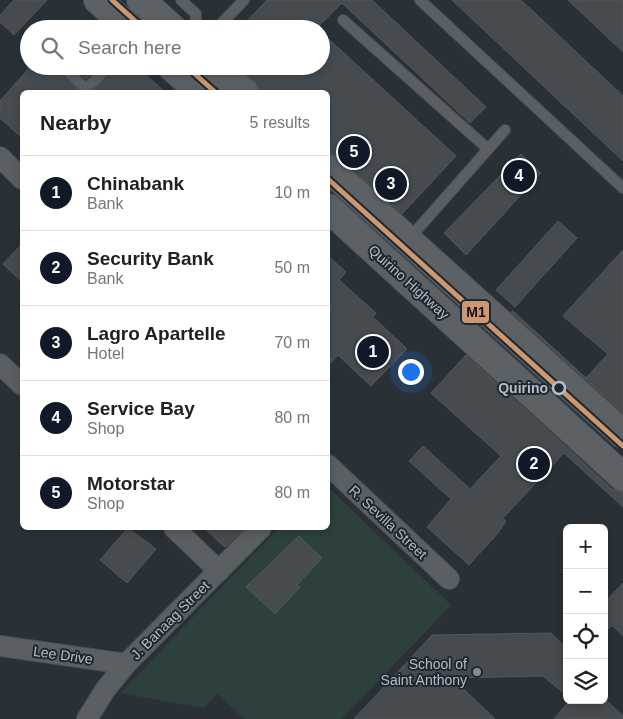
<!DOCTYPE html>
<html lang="en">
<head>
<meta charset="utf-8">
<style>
	body { margin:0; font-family:Helvetica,sans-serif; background:#f6f6f6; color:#202124 }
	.controls { position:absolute; right:15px; bottom:15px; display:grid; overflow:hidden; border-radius:8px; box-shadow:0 2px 8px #0003 }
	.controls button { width:45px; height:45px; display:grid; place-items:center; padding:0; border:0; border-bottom:1px solid #e0e0e0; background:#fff; color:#202124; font:25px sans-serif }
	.you { position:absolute; left:410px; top:371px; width:18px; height:18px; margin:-12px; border:4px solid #fff; border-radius:50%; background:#1a73e8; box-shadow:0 0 0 8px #1a73e833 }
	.badge { display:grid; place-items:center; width:32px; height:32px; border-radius:50%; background:#111827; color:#fff; font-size:16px; font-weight:700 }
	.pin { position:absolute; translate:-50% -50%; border:2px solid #fff; box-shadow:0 1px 5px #0006 }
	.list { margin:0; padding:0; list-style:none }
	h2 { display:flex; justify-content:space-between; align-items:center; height:65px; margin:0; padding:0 20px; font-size:21px }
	h2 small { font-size:16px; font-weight:400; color:#757577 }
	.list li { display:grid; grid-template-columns:32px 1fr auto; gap:15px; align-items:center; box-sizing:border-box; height:75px; padding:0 20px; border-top:1px solid #e0e0e0 }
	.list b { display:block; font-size:19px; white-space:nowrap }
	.list p { margin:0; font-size:16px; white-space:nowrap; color:#757577 }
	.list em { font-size:16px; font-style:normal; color:#757577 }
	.icon { flex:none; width:28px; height:28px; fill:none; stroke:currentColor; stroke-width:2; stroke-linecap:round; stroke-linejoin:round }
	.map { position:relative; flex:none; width:623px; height:719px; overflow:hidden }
	.search { position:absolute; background:#fff; box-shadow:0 2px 8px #0003; left:20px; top:20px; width:310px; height:55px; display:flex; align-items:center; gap:12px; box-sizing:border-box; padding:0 18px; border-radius:28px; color:#757577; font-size:19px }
	.panel { position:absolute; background:#fff; box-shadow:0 2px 8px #0003; left:20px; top:90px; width:310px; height:440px; border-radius:8px }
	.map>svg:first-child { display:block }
	.green { fill:#2d403d }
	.building { fill:#454b4f; stroke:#52585d }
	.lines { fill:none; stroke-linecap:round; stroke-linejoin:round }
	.lane-casing { stroke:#484d51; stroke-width:12 }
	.street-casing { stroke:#484d51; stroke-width:22 }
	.primary-casing { stroke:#484e53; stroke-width:30 }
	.lane { stroke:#5a5f64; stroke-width:10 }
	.street { stroke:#5a5f64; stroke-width:20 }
	.primary { stroke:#5c6166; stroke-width:28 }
	.metro-1-casing { stroke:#1e2830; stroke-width:9 }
	.metro-1 { stroke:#cd976f; stroke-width:5 }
	.stop-dot { fill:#1e2830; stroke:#b5bec6; stroke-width:2.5 }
	.poi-dot { fill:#848d94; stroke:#1e2830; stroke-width:2 }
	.labels { text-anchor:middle; stroke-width:4; stroke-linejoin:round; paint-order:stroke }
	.street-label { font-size:14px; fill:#b5bec6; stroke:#1e2830 }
	.stop-label { font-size:14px; font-weight:bold; fill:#b5bec6; stroke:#1e2830; text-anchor:end }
	.poi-label { font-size:14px; fill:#b5bec6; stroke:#1e2830; text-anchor:end }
	.line-badge { stroke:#1e2830; stroke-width:2 }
	.pale-badge-label { font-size:14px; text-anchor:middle; font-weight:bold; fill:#111 }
</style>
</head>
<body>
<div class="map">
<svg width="623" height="719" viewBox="0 0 623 719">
	<rect width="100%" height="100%" fill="#2a3136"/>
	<path class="green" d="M328 487 451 605 342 719H245L217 694 204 708 120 693 279 528H328Z"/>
	<g class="building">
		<path d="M14 0H47L14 35 0 22V15Z"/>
		<path d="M267 0H372L486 107 470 123 342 3 316 29H239Z"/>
		<path d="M452 0H521L623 96V161Z"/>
		<path d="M568 0H623V52Z"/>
		<path d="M321 32 456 156 402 214 338 156 328 151V92H259L255 81 238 66H321Z"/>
		<path d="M31 66H55L57 71 80 92H22V138L0 118V101Z"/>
		<path d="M72 66H99L86 79Z"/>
		<path d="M116 66H136L165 92H92Z"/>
		<path d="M521 154 541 173 466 255 444 233Z"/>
		<path d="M558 221 577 238 515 307 496 290Z"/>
		<path d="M22 244V282L3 264Z"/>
		<path d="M623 250V413L511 312 513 311 586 378 608 354 563 316Z"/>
		<path d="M328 256 346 272 339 280 376 313 373 317 407 349 371 386 338 355 328 366Z"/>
		<path d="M466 355 612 489 623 492V507L564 453 503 518 506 521 498 533 469 565 427 527 451 499 409 461 423 446 470 489 501 456 431 393Z"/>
		<path d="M128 528 156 549 127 583 100 560Z"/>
		<path d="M204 528H245L225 547Z"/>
		<path d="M299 536 322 558 297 585 300 587 275 614 246 587Z"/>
		<path d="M623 583V636L612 625 604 633V603Z"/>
		<path d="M551 633 567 649V696L543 676 452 678 495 719H354L432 635Z"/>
		<path d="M570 700H606L623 716V719H554Z"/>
	</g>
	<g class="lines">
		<defs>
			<g id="lane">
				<path d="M181 0 196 14V21L188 29"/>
				<path d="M420 0 623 188"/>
				<path d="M343 20 488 149"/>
				<path d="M216 29 244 0"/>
				<path d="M62 66 86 89 109 66"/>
				<path d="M408 240 505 130"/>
			</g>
			<g id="street">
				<path d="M0 157 22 179"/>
				<path d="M0 364 22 385"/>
				<path d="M328 465 449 579"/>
				<path d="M174 528 219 571"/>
				<path d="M0 646 126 664"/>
				<path d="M87 719 105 690 126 664 261 528"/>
			</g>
			<g id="primary">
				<path d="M98 0 130 29"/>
				<path d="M141 0 173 29"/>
				<path d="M171 66 200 92"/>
				<path d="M214 66 244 92"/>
				<path d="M328 168 623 434"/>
				<path d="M328 208 623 477"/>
			</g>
		</defs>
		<use href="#lane" class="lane-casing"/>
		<use href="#street" class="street-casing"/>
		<use href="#primary" class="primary-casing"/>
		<use href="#lane" class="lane"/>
		<use href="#street" class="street"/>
		<use href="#primary" class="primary"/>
		<defs>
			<g id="metro-1">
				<path d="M112 0 144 29"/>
				<path d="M186 66 215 92"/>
				<path d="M328 179 623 446"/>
			</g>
		</defs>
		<use href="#metro-1" class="metro-1-casing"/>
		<use href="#metro-1" class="metro-1"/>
	</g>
	<circle class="stop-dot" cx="559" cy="388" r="6"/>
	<circle class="poi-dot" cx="477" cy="672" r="5"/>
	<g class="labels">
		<g class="street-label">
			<text transform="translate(409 282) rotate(42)" y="5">Quirino Highway</text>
			<text transform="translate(388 522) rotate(43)" y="5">R. Sevilla Street</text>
			<text transform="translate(170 620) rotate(-45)" y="5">J. Banaag Street</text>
			<text transform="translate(63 655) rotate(8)" y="5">Lee Drive</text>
		</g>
		<g class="stop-label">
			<text x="548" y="393">Quirino</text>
		</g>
		<g class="poi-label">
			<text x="467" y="669">School of<tspan x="467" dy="16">Saint Anthony</tspan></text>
		</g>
	</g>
	<rect class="line-badge" x="461" y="300" width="29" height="24" rx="5" fill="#cd976f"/>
	<g class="pale-badge-label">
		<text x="476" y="317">M1</text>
	</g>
</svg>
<div class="controls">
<button>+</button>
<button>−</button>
<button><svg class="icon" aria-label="locate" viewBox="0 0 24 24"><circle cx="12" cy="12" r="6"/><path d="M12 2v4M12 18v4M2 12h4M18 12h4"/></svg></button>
<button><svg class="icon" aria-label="layers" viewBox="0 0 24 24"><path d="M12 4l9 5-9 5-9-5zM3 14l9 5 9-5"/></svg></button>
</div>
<div class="you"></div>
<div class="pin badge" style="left:373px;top:352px">1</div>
<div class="pin badge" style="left:534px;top:464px">2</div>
<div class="pin badge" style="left:391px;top:184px">3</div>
<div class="pin badge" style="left:519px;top:176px">4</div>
<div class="pin badge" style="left:354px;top:152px">5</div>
<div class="search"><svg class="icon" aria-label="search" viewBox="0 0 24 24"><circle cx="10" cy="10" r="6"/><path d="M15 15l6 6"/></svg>Search here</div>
<section class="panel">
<h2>Nearby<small>5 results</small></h2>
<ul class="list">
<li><span class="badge">1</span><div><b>Chinabank</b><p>Bank</p></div><em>10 m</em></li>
<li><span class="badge">2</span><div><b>Security Bank</b><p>Bank</p></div><em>50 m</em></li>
<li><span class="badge">3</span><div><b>Lagro Apartelle</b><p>Hotel</p></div><em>70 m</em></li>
<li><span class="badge">4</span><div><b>Service Bay</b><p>Shop</p></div><em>80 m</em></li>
<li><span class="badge">5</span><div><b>Motorstar</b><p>Shop</p></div><em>80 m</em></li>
</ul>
</section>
</div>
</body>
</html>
